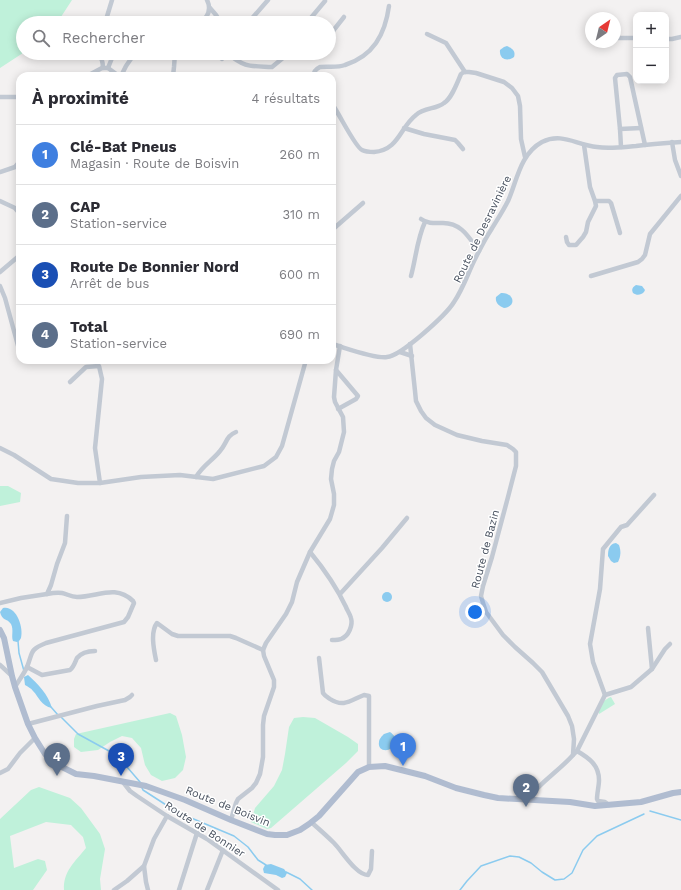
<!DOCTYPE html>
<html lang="fr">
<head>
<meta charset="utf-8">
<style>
	body { margin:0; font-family:"Work Sans",sans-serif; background:#f2f2f3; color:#2b2b33 }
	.controls { position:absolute; right:12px; top:12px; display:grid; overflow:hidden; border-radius:8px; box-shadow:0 2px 10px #0003 }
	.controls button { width:36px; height:36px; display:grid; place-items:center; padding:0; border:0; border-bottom:1px solid #e1e1e2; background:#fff; color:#2b2b33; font:20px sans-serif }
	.compass { position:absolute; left:585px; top:12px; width:36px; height:36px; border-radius:50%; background:#fff; box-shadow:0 2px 10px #0003; rotate:35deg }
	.you { position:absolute; left:475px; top:612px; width:14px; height:14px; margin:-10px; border:3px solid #fff; border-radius:50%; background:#1a73e8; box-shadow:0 0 0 6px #1a73e833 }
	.badge { display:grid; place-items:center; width:26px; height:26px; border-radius:50%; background:#1a73e8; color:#fff; font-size:13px; font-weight:700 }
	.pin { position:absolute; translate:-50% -33px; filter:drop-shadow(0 1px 2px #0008) }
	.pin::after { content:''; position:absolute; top:21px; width:14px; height:12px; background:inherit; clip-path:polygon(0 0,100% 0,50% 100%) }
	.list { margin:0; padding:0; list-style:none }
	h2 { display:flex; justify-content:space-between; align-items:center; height:52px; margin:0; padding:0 16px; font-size:17px }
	h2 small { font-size:13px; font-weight:400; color:#7c7c81 }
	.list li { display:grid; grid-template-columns:26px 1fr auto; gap:12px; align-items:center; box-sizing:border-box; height:60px; padding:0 16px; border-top:1px solid #e1e1e2 }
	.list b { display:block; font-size:15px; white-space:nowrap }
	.list p { margin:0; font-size:13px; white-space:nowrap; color:#7c7c81 }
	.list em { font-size:13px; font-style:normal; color:#7c7c81 }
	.icon { flex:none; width:22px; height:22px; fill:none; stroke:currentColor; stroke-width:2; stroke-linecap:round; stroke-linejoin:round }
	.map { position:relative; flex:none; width:681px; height:890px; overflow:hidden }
	.search { position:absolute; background:#fff; box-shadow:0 2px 10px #0003; left:16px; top:16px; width:320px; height:44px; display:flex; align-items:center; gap:10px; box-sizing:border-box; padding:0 14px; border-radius:22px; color:#7c7c81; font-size:15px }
	.panel { position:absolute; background:#fff; box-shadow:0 2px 10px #0003; left:16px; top:72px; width:320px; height:292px; border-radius:12px }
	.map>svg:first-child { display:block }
	.green { fill:#bff1da }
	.water { fill:#8bcbef }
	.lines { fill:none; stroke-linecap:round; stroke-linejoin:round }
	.stream { stroke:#8bcbef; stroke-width:1.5 }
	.minor { stroke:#c2c9d3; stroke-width:4.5 }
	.major { stroke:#b0bcd0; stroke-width:6 }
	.labels { text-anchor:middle; stroke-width:3; stroke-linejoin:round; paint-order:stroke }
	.street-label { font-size:11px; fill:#48515f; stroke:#fff }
</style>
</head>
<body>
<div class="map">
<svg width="681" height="890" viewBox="0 0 681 890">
	<rect width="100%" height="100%" fill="#f3f1f1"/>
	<g class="green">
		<path d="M0 0H72L57 23H23V53L0 68Z"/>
		<path d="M0 486H8L21 493 20 502 0 506Z"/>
		<path d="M611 697 615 704 599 714 598 709C602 703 605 699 611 697Z"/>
		<path d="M170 713 176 716 182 735 186 757 183 770 175 778 162 781 151 775 145 765 141 748 132 738 122 736 110 742 98 750 81 752 74 747V739L76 734Z"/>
		<path d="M303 717 315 718 348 737 358 744V751L346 763 271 828 267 829 251 822 255 808 274 786 282 770 285 754 289 727 294 718Z"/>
		<path d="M39 787 70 798 81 808 100 834 105 849 100 879 101 890H64C63 871 75 862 86 848L83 837 71 825 46 822 10 836 14 868 38 859 45 861 47 870 33 890H0V819L31 790Z"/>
	</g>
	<g class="water">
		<path d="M507 46C512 48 516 51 514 57 507 62 499 59 500 50L504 47Z"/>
		<path d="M636 285 642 286 645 290 644 292C641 295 637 296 633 293 631 289 633 287 636 285Z"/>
		<path d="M501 293C513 292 518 306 504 308 499 306 495 303 496 297Z"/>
		<path d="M616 543 619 545C621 551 621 556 618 562L614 563 611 561 608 556C608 550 609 544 616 543Z"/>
		<circle cx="387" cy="597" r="5"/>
		<path d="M3 608C16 605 24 627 21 638 20 640 19 641 17 642L13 641C11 636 14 630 11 624 7 618 2 621 0 612Z"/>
		<path d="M28 675C38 684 48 694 52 708 41 706 39 697 33 691 31 688 28 687 25 685L24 677Z"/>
		<path d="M390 732C394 735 396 737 395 742 393 753 377 753 379 742 379 739 382 736 384 734Z"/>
		<path d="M271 864 284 869 287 873 285 877 282 878 276 875 264 873 263 869 265 865Z"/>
	</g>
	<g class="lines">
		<g class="stream">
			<path d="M18 641 19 653 24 671"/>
			<path d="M51 707 58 715"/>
			<path d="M61 717 78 734 109 751 121 760 140 782"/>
			<path d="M142 788 143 790 177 812 234 836 248 847 258 860 266 865"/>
			<path d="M650 811 681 820"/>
			<path d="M286 872 300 879 312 890"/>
			<path d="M460 890 467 881 481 866 510 856 519 857 531 863 542 872 555 880 564 879 572 873 583 850 597 836 644 814"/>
		</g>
		<g class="minor">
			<path d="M210 8 216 15 221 23"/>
			<path d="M105 23 112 0"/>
			<path d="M200 23C208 17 212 10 207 0"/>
			<path d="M248 23 268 0"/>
			<path d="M309 23 310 19 325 1"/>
			<path d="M427 34 446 43 465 72"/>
			<path d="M329 36 344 17"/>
			<path d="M615 38H636"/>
			<path d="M666 39H672L681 37"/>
			<path d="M98 53C102 58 103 62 103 68"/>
			<path d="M213 53 222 59"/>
			<path d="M227 53C245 68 250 66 272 67L289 53"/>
			<path d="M108 68 114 53"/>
			<path d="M87 76 102 68H108L119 76"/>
			<path d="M121 76 126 66 135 53"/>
			<path d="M173 76 174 67 175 53"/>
			<path d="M314 76C313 72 316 69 320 67 328 66 337 68 345 65 373 56 385 35 389 6"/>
			<path d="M0 97H20"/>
			<path d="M332 104C339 113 355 147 362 150 366 152 370 152 374 152 399 150 400 127 416 115 421 110 429 109 436 107 438 106 442 105 444 103 452 98 457 83 461 74L464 72H469L476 73 504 82 512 88 518 96 520 106 521 139 525 157"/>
			<path d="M404 128 424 134 455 140 458 143 463 149"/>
			<path d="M620 129 641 128"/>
			<path d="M672 142 675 160 681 176"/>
			<path d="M621 147 620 129 615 78 617 75 627 74 630 77 645 145"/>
			<path d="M0 172 15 167 20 161"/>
			<path d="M0 201 15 208 20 214"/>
			<path d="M595 201H609L611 203 620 233"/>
			<path d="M332 219H333"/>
			<path d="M421 219C428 224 435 223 443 223 462 223 469 238 479 251"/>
			<path d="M332 230 363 203"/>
			<path d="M566 237 567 242 569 245H576L583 237 586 232 588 222 596 206 595 201 590 187 584 145"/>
			<path d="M0 272 20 255"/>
			<path d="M411 276C416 258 417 239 425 222"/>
			<path d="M591 276 638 262 642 259 645 255 650 234 681 196"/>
			<path d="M0 286 5 298 20 353"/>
			<path d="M332 344C346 348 375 359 387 357 401 356 446 315 454 302 463 289 468 273 475 259 480 249 485 239 491 230 497 220 503 211 508 201 517 181 520 154 542 142 562 132 576 145 597 147 609 149 623 147 636 146 651 144 666 143 681 142"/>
			<path d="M410 344 415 391 416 401 421 411 426 418 435 425 457 435 482 441 507 445 513 449 516 452V466L508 497 492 557 483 586 481 596 483 603 486 612 503 635 515 647 533 663 542 672 568 716 572 726 574 739 573 755C559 771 540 782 527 800"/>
			<path d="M400 352 412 356"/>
			<path d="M336 370 358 396 356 399 338 409"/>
			<path d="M70 382 86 367 99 366 102 379 95 448 100 483"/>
			<path d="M0 448 14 455 51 479 78 483H100L141 477 180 475 213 479 264 466 276 457 282 446 306 360"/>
			<path d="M196 477C203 465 212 461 220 451 227 443 226 436 236 432"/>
			<path d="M310 552C324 569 336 586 346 607 347 610 350 614 351 618 353 625 349 636 341 639 339 640 335 640 332 640"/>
			<path d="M340 594 382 548 407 518"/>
			<path d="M0 603 21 598 47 594 51 585 57 564 65 543 67 516"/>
			<path d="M648 628 652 669"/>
			<path d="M319 658 323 693C325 696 327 697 330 699 344 708 351 700 364 695L369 696V767"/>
			<path d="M156 660C154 650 150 632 157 623L172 634 178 636H230L236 638 263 650"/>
			<path d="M0 665 12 676"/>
			<path d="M27 667 42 675 70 670C74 667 75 662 77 658 82 652 88 651 95 651"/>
			<path d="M15 687C19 680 24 674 27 667 33 652 29 650 46 643L124 622 128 617 134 603 133 601C115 584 98 597 77 597 71 597 67 594 62 593 57 592 52 593 47 594"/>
			<path d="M605 695 593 662 590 644 600 589 603 549 621 527 627 525 654 495"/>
			<path d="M28 724 97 706 125 700 130 697 132 695"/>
			<path d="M577 751C589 758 599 765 599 780 599 786 597 793 597 799L598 801 605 802 609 805"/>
			<path d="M573 755 577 751 605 695 631 687 652 669 665 649 670 644"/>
			<path d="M0 773 8 769 20 753 35 738"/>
			<path d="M123 782 130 791 137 796 167 816 207 839 278 890"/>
			<path d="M231 820 236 803 238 799 252 788 256 783 260 774 263 757V725L264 716 274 687V680L264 656 263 650 266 643 286 614 292 602 297 582 310 552 330 519 334 505V494L331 479 332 469 334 461 339 452 344 432 343 417 335 402 334 397 336 370 340 346"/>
			<path d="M311 822C319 829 327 836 334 843 342 851 356 875 368 875L371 869 372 851"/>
			<path d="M144 866 146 882 148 890"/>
			<path d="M114 890 127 881 144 866 154 839 167 816"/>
			<path d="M179 890 197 833"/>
			<path d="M207 890 223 850"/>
		</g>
		<path class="major" d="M0 630 4 638 12 676 15 687 28 724 35 738 45 754 56 764 76 774 94 776 146 786 185 800 231 820 267 834 275 835H287L300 830 309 824 319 816 358 772 369 767 385 766 425 776 456 788 484 795 498 798 570 802 595 806 641 802 673 793 681 792"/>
	</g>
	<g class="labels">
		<g class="street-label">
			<text transform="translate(482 229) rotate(-64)" y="4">Route de Desravinière</text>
			<text transform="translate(485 549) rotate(-75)" y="4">Route de Bazin</text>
			<text transform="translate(228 806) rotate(22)" y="4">Route de Boisvin</text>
			<text transform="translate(205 829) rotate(33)" y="4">Route de Bonnier</text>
		</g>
	</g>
</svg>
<div class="controls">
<button>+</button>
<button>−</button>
</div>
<svg class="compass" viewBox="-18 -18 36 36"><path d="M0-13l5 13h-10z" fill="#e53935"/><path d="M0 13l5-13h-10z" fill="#7c7c81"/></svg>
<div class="you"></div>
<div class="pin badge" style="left:403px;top:766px;background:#3f7fe0">1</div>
<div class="pin badge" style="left:526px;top:807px;background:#5c6f8a">2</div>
<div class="pin badge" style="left:121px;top:776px;background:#1a4fb4">3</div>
<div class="pin badge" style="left:57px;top:776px;background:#5c6f8a">4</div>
<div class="search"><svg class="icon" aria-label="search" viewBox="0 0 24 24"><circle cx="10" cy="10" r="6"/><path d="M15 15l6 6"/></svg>Rechercher</div>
<section class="panel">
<h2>À proximité<small>4 résultats</small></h2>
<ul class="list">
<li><span class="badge" style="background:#3f7fe0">1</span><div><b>Clé-Bat Pneus</b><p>Magasin · Route de Boisvin</p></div><em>260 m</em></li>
<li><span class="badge" style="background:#5c6f8a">2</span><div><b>CAP</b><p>Station-service</p></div><em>310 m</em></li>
<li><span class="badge" style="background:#1a4fb4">3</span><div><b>Route De Bonnier Nord</b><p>Arrêt de bus</p></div><em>600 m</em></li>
<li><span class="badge" style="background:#5c6f8a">4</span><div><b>Total</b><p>Station-service</p></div><em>690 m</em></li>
</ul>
</section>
</div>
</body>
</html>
